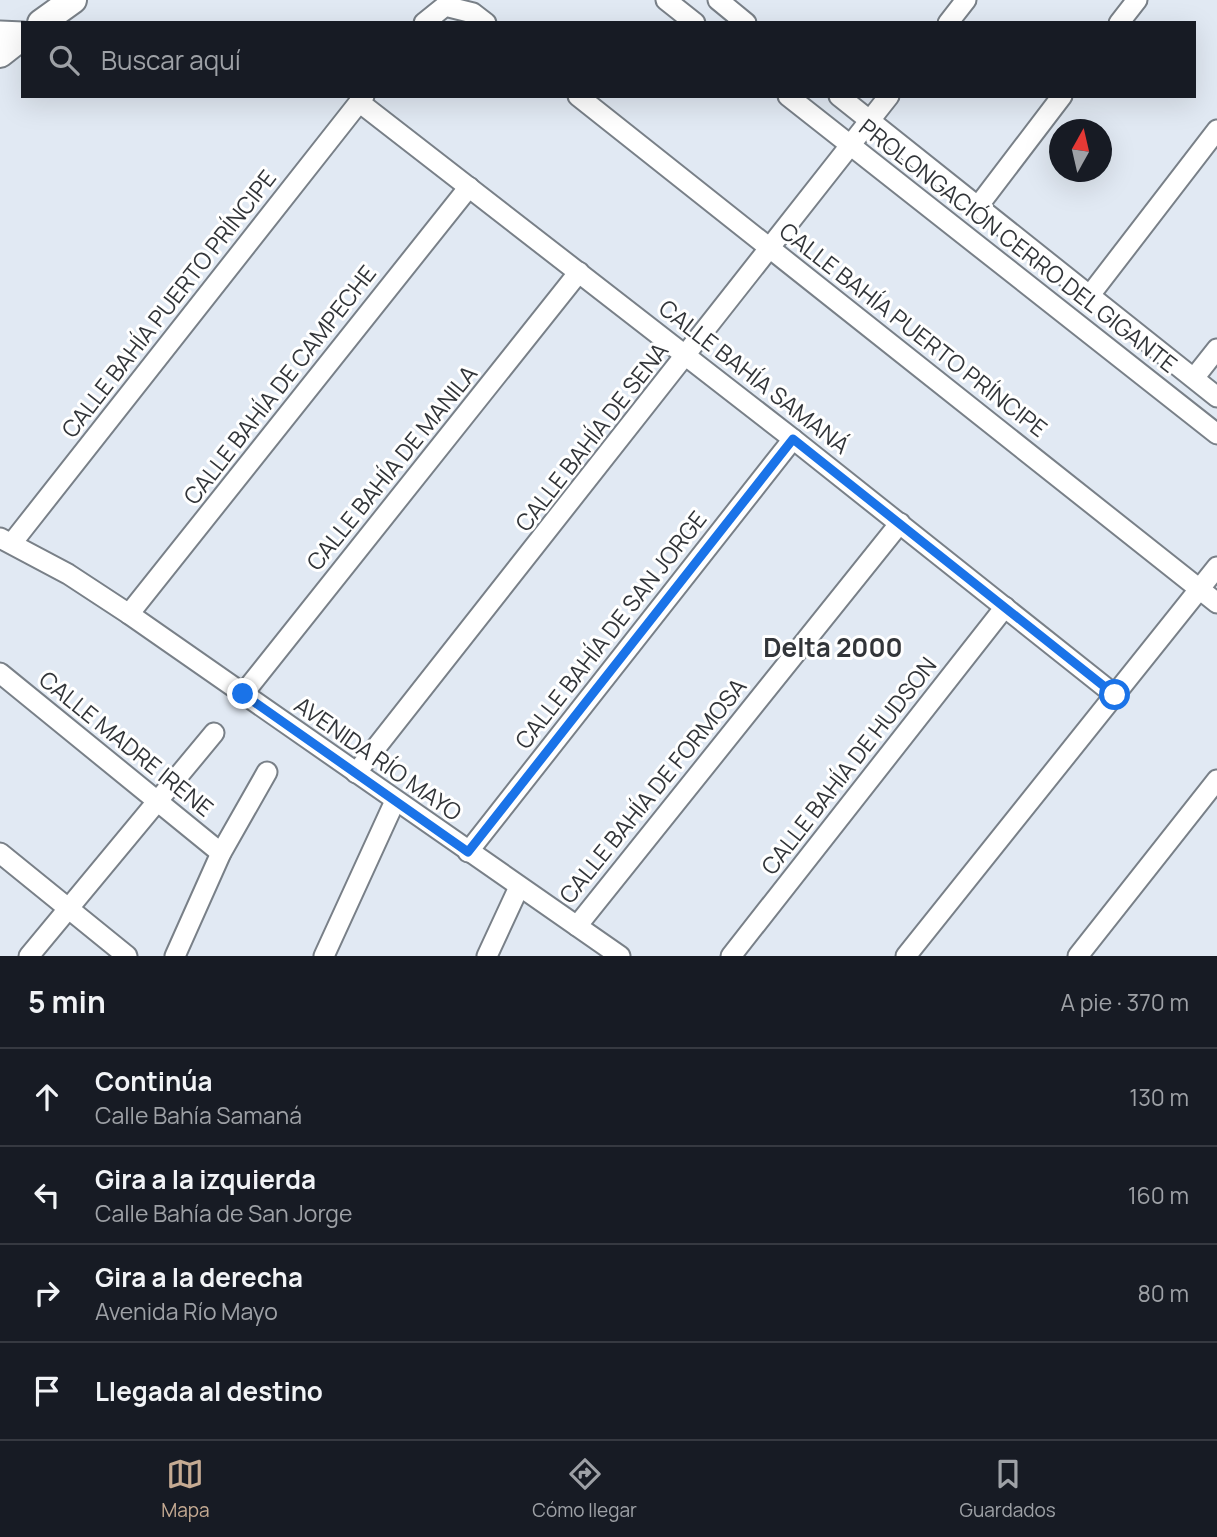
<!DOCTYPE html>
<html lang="es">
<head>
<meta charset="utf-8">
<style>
	body { margin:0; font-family:Manrope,sans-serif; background:#20242c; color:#f1f3f6 }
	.compass { position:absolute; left:1049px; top:119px; width:63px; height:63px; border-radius:50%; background:#171b24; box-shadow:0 7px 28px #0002; rotate:8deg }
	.stop { position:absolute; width:21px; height:21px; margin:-16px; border:5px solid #1a73e8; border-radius:50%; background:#fff }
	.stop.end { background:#1a73e8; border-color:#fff; box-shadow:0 2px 7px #0008 }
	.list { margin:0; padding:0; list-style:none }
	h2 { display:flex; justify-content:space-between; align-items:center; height:91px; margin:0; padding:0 28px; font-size:30px }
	h2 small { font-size:23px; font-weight:400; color:#9ea1a6 }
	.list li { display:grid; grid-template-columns:46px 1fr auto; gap:21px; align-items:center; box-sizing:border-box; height:98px; padding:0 28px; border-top:2px solid #363941 }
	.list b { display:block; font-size:26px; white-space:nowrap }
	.list p { margin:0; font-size:23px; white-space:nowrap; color:#9ea1a6 }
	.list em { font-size:23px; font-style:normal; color:#9ea1a6 }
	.icon { flex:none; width:38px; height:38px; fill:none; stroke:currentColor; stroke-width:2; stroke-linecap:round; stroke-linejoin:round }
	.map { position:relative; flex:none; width:1217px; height:956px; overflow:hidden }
	.search { position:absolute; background:#171b24; box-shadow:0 7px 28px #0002; left:21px; right:21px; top:21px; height:77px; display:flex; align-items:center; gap:18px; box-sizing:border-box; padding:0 24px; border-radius:0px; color:#9ea1a6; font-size:26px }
	.sheet { height:483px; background:#171b24 }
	nav { display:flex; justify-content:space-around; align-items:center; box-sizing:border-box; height:98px; border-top:2px solid #363941; background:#171b24; font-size:19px; color:#9ea1a6 }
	nav a { display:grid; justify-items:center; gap:4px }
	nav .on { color:#c6ab93 }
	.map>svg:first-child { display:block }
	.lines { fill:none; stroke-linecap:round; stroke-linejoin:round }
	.street-casing { stroke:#798088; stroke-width:23 }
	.secondary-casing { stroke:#798088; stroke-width:30 }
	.street { stroke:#fff; stroke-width:19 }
	.secondary { stroke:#fff; stroke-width:26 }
	.route { stroke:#1a73e8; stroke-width:9 }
	.labels { text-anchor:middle; stroke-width:6; stroke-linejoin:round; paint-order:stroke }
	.street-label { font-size:23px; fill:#323539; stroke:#fff }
	.quarter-label { font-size:26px; font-weight:bold; fill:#323539; stroke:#fff }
</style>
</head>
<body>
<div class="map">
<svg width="1217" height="956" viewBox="0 0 1217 956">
	<rect width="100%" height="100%" fill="#e1e9f3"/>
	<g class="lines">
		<defs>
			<g id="street">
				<path d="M666 0 695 23"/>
				<path d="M718 0 746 23"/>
				<path d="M424 23 445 6 473 13 486 23"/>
				<path d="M948 23 966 0"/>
				<path d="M1119 23 1137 0"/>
				<path d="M0 31 23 32"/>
				<path d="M578 96 1217 603"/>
				<path d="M788 96 1217 434"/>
				<path d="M839 96 1217 397"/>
				<path d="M359 102 793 439 1115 695"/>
				<path d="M979 205 1062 96"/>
				<path d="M1090 295 1217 130"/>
				<path d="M1194 378 1217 349"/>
				<path d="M0 538 68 574 129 614 620 956"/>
				<path d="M12 543 364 96"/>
				<path d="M129 614 469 187"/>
				<path d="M0 673 221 853"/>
				<path d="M243 694 579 272"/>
				<path d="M356 773 889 96"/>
				<path d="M468 852 793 439"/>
				<path d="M0 853 127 956"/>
				<path d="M577 926 900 523"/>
				<path d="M29 956 214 733"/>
				<path d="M175 956 221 853 267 772"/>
				<path d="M324 956 395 801"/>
				<path d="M487 956 519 887"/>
				<path d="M731 956 1005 607"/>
				<path d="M906 956 1217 567"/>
				<path d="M1078 956 1217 780"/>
			</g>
			<g id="secondary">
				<path d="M41 23 73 0"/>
				<path d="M0 54 23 36"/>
			</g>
		</defs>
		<use href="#street" class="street-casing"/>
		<use href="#secondary" class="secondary-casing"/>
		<use href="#street" class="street"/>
		<use href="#secondary" class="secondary"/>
	</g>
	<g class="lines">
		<path class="route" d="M243 694 468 852 793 439 1115 695"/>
	</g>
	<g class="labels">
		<g class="street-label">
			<text transform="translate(1018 246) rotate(38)" y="8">PROLONGACIÓN CERRO DEL GIGANTE</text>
			<text transform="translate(169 304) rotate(-52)" y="8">CALLE BAHÍA PUERTO PRÍNCIPE</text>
			<text transform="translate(913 330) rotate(38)" y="8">CALLE BAHÍA PUERTO PRÍNCIPE</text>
			<text transform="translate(754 377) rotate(38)" y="8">CALLE BAHÍA SAMANÁ</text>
			<text transform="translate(280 385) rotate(-52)" y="8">CALLE BAHÍA DE CAMPECHE</text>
			<text transform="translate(592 437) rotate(-52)" y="8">CALLE BAHÍA DE SENA</text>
			<text transform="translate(392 468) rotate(-51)" y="8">CALLE BAHÍA DE MANILA</text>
			<text transform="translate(611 630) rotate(-52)" y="8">CALLE BAHÍA DE SAN JORGE</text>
			<text transform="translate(126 744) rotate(39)" y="8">CALLE MADRE IRENE</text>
			<text transform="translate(378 759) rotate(35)" y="8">AVENIDA RÍO MAYO</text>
			<text transform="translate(849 766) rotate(-52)" y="8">CALLE BAHÍA DE HUDSON</text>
			<text transform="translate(653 791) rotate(-51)" y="8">CALLE BAHÍA DE FORMOSA</text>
		</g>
		<g class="quarter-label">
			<text x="833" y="657">Delta 2000</text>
		</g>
	</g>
</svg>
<svg class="compass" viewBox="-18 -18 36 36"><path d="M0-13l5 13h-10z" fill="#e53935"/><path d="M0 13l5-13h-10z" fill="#9ea1a6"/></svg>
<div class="stop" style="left:1115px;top:695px"></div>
<div class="stop end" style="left:243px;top:694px"></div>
<div class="search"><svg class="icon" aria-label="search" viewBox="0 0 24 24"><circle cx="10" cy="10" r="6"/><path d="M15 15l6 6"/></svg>Buscar aquí</div>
</div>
<section class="sheet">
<h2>5 min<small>A pie · 370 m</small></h2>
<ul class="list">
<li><svg class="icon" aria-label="ahead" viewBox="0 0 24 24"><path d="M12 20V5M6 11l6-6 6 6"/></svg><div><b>Continúa</b><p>Calle Bahía Samaná</p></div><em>130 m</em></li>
<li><svg class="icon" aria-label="left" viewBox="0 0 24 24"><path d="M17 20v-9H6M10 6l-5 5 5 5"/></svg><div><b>Gira a la izquierda</b><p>Calle Bahía de San Jorge</p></div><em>160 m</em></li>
<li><svg class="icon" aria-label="right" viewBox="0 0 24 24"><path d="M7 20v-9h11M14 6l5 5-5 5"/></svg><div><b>Gira a la derecha</b><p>Avenida Río Mayo</p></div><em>80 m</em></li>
<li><svg class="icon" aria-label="arrive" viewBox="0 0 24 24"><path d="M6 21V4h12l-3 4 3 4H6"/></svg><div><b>Llegada al destino</b></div></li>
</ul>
</section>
<nav>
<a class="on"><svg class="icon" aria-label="map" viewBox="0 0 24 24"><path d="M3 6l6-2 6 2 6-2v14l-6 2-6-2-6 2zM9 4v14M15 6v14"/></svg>Mapa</a>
<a><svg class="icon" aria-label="directions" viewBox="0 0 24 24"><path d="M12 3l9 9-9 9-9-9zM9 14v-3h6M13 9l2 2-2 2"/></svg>Cómo llegar</a>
<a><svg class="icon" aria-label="saved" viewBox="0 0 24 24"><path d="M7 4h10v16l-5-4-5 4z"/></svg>Guardados</a>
</nav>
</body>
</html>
